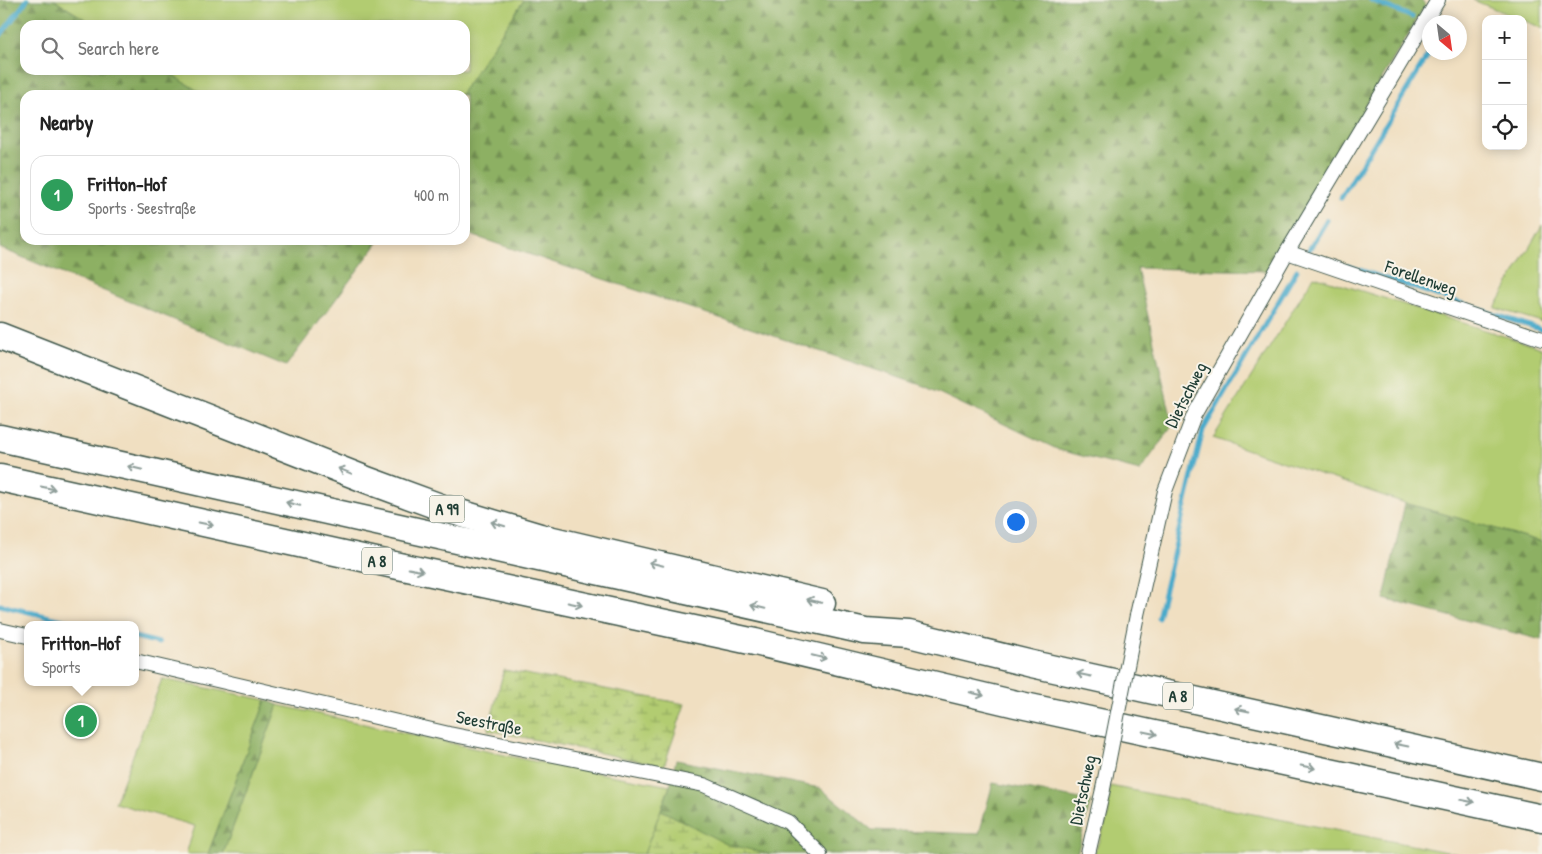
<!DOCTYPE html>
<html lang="en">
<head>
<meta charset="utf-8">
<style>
	body { margin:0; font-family:"Patrick Hand",sans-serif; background:#f6f6f6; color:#222 }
	.controls { position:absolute; right:15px; top:15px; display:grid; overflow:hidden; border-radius:10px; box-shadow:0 2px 12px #0003 }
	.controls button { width:45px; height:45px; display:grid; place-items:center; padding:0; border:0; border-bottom:1px solid #e0e0e0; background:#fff; color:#222; font:25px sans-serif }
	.compass { position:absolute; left:1422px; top:15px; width:45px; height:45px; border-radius:50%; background:#fff; box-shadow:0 2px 12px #0003; rotate:151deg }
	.you { position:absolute; left:1015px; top:521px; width:18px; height:18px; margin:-12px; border:4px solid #fff; border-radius:50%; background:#1a73e8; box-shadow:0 0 0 8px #1a73e833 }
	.badge { display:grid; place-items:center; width:32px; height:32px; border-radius:50%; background:#d1495b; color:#fff; font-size:16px; font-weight:700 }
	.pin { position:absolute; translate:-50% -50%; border:2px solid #fff; box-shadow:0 1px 5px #0006 }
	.popup { position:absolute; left:24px; top:621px; width:115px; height:65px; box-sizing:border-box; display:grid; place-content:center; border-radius:10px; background:#fff; filter:drop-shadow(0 1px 4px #0005); font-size:16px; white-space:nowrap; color:#767676 }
	.popup b { font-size:19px; color:#222 }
	.popup::after { content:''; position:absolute; left:50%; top:100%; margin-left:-10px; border:10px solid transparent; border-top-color:#fff }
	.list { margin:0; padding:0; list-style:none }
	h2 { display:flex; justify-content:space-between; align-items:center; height:65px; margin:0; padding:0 20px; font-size:21px }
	h2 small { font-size:16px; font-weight:400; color:#767676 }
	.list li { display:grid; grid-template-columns:32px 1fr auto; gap:15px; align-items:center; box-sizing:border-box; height:80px; margin:0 10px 10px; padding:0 10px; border:1px solid #e0e0e0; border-radius:15px }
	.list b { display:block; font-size:19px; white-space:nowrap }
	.list p { margin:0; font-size:16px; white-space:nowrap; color:#767676 }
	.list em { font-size:16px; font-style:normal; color:#767676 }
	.icon { flex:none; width:28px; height:28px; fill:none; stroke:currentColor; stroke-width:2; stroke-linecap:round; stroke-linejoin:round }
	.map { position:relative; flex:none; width:1542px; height:854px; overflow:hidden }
	.search { position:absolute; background:#fff; box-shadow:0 2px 12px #0003; left:20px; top:20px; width:450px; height:55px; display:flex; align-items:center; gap:12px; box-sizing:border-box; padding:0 18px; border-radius:15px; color:#767676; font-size:19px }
	.panel { position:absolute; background:#fff; box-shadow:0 2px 12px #0003; left:20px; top:90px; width:450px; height:155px; border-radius:15px }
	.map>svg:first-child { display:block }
	.grass { fill:#b2cc71; stroke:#688452 }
	.forest { fill:url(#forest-firs); stroke:#56764c }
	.wetland { fill:url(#wetland-marsh); stroke:#688452 }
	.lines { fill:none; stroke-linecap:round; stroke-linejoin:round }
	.stream { stroke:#4baaca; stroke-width:5 }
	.street-casing { stroke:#3e5549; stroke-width:16 }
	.highway-casing { stroke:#3e5549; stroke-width:29 }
	.street { stroke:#fff; stroke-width:14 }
	.highway { stroke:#fff; stroke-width:26 }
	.street-bridge-casing { stroke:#3e5549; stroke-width:16; stroke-linecap:butt }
	.street-bridge { stroke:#fff; stroke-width:14 }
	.oneway { stroke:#8f9e9a }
	.labels { text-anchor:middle; stroke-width:4; stroke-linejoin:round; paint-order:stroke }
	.shield { fill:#f7f3e8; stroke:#60746a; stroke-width:1 }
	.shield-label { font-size:16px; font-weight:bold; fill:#1f3d34 }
	.street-label { font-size:18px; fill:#1f3d34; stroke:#f7f3e8 }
</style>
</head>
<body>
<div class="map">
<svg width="1542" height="854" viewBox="0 0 1542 854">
	<defs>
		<pattern id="forest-firs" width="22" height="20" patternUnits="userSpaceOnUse" patternTransform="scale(1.25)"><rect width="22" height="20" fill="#8db063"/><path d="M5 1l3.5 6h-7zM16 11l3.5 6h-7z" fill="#739052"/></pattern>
		<pattern id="wetland-marsh" width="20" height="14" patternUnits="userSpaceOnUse" patternTransform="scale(1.25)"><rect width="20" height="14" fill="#b2cc71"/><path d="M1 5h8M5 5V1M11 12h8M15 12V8" fill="none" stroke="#90a75e"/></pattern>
	</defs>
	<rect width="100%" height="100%" fill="#f7f3e8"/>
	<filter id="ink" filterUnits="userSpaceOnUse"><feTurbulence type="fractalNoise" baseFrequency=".02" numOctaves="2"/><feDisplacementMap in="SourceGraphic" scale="10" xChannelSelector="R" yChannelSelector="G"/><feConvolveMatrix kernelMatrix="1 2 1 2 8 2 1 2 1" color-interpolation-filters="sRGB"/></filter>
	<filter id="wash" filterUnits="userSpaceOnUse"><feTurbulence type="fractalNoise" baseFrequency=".0096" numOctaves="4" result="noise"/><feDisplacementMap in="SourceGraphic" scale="20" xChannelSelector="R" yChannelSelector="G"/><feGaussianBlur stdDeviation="1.12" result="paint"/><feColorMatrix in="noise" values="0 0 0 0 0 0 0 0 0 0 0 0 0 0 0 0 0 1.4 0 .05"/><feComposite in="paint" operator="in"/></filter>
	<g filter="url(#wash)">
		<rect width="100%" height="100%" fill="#f0dfc1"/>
		<g class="grass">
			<path d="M54 0H524L460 95H204L165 70H465V25H94Z"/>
			<path d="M1473 0H1542V28L1523 20V19H1519Z"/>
			<path d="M1542 225V322L1495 308Z"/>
			<path d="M1314 276 1542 348V542L1405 503 1213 438Z"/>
			<path d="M162 679 266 700 208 854H186L195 826 115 803Z"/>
			<path d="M278 705 527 760 670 786 644 854H223Z"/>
			<path d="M1110 786 1457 854H1094L1108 817Z"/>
		</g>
		<g class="forest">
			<path d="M0 0H54L94 25H25V70H165L204 95H25V240H380L286 366 0 248Z"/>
			<path d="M524 0H1420L1426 4 1268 271 1137 268 1173 425 1140 471 1059 450 924 386 465 233V95H460Z"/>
			<path d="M1405 503 1542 542V640L1384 599Z"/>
			<path d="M266 700 278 705 223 854H208Z"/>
			<path d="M676 760 820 788 872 830 979 834 993 783 1091 801 1077 854H768L726 844 661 810 670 786Z"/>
		</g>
		<g class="wetland">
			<path d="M504 670 685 704 664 766 488 730Z"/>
			<path d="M661 810 726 844 768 854H644Z"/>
		</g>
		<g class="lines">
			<g class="stream">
				<path d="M1371 0 1412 17"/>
				<path d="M0 36 27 0"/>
				<path d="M1341 198 1430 52"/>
				<path d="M1307 253 1327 220"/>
				<path d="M1348 266 1542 330"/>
				<path d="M0 605 83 625"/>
				<path d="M1158 618 1203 430 1297 270"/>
				<path d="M135 637 159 643"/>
			</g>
		</g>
	</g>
	<g filter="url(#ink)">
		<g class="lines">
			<defs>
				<g id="street">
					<path d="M1287 252 1542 339"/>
					<path d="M1137 615 1165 491 1194 415 1287 252 1438 0"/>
					<path d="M0 630 27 636"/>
					<path d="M135 661 449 734 704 785 788 822 820 854"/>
					<path d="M1088 854 1103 789"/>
				</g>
				<g id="highway">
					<path d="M0 336 367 480 443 508 540 537 822 603"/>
					<path d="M0 438 865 631 909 634 1032 664 1542 777"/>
					<path d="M0 478 394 565 755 642 1016 704 1542 818"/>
				</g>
			</defs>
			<use href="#street" class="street-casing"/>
			<use href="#highway" class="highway-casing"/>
			<use href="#street" class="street"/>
			<use href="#highway" class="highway"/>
			<defs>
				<path id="street-bridge" d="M1103 789 1137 615"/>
			</defs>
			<use href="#street-bridge" class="street-bridge-casing"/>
			<use href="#street-bridge" class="street-bridge"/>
		</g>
		<defs><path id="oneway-shaft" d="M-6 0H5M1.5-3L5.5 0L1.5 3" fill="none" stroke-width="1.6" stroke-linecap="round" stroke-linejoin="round" transform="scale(1.25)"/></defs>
		<g class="oneway">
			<use href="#oneway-shaft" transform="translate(135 468) rotate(-167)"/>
			<use href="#oneway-shaft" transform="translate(345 471) rotate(-158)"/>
			<use href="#oneway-shaft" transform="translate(48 488) rotate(12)"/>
			<use href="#oneway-shaft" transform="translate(293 504) rotate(-167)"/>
			<use href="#oneway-shaft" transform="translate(206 524) rotate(12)"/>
			<use href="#oneway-shaft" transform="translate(498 524) rotate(-163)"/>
			<use href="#oneway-shaft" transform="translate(656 564) rotate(-167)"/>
			<use href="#oneway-shaft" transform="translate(416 570) rotate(12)"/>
			<use href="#oneway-shaft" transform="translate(814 601) rotate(-167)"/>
			<use href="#oneway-shaft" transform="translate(575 604) rotate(12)"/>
			<use href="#oneway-shaft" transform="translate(758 607) rotate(-167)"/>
			<use href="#oneway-shaft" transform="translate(819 657) rotate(13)"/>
			<use href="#oneway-shaft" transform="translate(1084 675) rotate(-168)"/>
			<use href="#oneway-shaft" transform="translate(977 694) rotate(13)"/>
			<use href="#oneway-shaft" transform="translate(1242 710) rotate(-168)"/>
			<use href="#oneway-shaft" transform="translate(1150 733) rotate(12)"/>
			<use href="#oneway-shaft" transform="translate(1401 745) rotate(-168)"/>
			<use href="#oneway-shaft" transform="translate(1308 767) rotate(12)"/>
			<use href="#oneway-shaft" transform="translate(1467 801) rotate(12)"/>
		</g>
	</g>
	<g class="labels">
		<g class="shield">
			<rect x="429.5" y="495.5" width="35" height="27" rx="4"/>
			<rect x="362" y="547.5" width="30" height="27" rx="4"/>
			<rect x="1163" y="682.5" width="30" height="27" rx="4"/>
		</g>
		<g class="shield-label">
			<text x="447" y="515">A 99</text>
			<text x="377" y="567">A 8</text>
			<text x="1178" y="702">A 8</text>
		</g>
		<g class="street-label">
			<text transform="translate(1421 278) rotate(19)" y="6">Forellenweg</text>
			<text transform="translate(1186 395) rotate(-63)" y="6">Dietschweg</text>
			<text transform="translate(489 723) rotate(11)" y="6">Seestraße</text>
			<text transform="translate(1083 790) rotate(-78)" y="6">Dietschweg</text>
		</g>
	</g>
</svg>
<div class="controls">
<button>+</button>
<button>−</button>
<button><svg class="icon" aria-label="locate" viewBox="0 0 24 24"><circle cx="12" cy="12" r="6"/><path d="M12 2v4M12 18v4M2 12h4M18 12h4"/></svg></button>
</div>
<svg class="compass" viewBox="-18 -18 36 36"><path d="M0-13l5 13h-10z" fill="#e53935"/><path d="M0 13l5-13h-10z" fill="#767676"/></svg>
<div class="you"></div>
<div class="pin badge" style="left:81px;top:721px;background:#2e9e5b">1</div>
<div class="popup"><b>Fritton-Hof</b>Sports</div>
<div class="search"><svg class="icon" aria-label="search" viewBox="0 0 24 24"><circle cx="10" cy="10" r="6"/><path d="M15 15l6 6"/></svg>Search here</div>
<section class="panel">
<h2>Nearby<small></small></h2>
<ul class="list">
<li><span class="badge" style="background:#2e9e5b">1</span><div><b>Fritton-Hof</b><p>Sports · Seestraße</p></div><em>400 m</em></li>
</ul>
</section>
</div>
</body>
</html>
